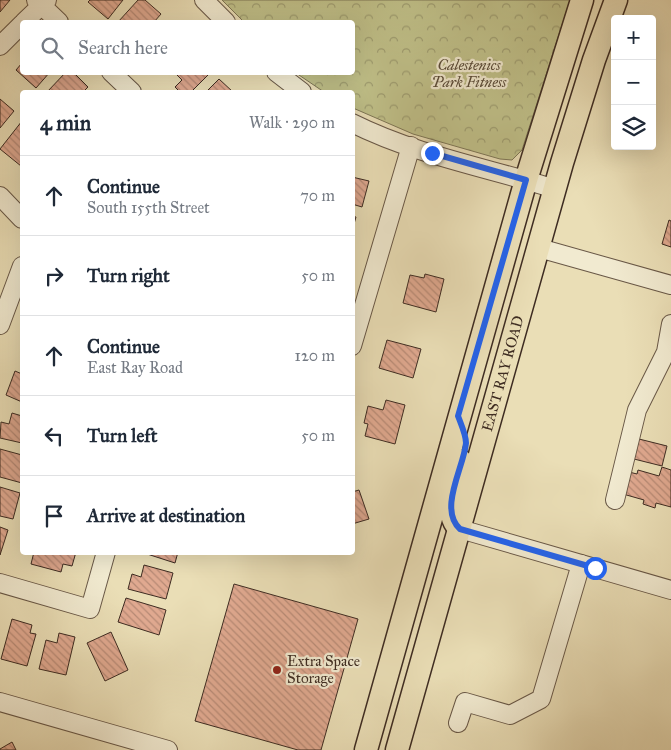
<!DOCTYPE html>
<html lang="en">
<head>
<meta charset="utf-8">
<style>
	body { margin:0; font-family:"IM FELL Great Primer",serif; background:#f6f6f7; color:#1f2937 }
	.controls { position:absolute; right:15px; top:15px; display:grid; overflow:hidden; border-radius:5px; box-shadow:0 5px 20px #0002 }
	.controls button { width:45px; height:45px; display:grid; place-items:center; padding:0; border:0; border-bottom:1px solid #e0e1e3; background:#fff; color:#1f2937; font:25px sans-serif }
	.stop { position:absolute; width:15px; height:15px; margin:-11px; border:4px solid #2563eb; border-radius:50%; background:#fff }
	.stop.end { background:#2563eb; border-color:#fff; box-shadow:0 1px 5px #0008 }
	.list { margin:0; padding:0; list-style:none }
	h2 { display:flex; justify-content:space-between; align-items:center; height:65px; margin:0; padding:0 20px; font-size:21px }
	h2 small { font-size:16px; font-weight:400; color:#747a83 }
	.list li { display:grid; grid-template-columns:32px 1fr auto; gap:15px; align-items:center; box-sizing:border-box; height:80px; padding:0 20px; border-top:1px solid #e0e1e3 }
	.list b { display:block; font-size:19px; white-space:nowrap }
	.list p { margin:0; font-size:16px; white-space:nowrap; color:#747a83 }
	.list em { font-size:16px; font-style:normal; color:#747a83 }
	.icon { flex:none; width:28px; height:28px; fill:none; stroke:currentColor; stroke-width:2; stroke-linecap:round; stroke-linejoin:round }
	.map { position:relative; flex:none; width:671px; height:750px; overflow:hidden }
	.search { position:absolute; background:#fff; box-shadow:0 5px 20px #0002; left:20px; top:20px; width:335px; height:55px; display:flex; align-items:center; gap:12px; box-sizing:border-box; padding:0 18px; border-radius:5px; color:#747a83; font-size:19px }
	.panel { position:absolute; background:#fff; box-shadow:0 5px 20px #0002; left:20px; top:90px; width:335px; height:465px; border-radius:5px }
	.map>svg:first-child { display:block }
	.park { fill:url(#park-crowns); stroke:#7e7655 }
	.building { fill:url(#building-back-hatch); stroke:#3e2c22 }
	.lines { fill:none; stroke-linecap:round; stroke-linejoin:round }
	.minor-casing { stroke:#695847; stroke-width:20 }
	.major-casing { stroke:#3e2c22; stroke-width:25 }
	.minor { stroke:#f1ead0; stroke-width:18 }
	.major { stroke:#eadeb6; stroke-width:22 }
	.route { stroke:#2563eb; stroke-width:6 }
	.poi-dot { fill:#8f2418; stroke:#f1ead0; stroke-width:2 }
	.labels { text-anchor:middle; stroke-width:4.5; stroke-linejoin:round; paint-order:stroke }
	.park-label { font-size:15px; font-style:italic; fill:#584936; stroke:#f1ead0 }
	.street-label { font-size:15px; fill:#3e2c22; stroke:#f1ead0 }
	.poi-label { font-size:15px; fill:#3e2c22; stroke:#f1ead0; text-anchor:start }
</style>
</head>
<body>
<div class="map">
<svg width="671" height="750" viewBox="0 0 671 750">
	<defs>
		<pattern id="park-crowns" width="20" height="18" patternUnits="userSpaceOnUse" patternTransform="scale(1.25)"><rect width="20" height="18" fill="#bfbf88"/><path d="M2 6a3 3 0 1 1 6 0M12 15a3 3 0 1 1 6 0" fill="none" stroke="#9d9b6f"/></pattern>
		<pattern id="building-back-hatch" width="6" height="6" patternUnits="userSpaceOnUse" patternTransform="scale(1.25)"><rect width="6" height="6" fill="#e0a990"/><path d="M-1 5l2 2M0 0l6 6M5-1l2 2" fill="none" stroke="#b78a75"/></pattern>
	</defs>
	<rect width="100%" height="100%" fill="#eadeb6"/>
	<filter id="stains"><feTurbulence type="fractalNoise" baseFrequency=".004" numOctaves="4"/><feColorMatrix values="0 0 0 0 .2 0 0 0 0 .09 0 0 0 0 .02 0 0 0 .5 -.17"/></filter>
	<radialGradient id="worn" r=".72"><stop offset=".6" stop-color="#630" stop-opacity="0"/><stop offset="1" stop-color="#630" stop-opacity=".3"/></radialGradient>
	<path class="park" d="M222 0H570L522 150 512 160 500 159 413 134 353 108 352 92H324L296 73 352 72V22H244Z"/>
	<g class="building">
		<path d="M0 0H10L0 12Z"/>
		<path d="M90 0H123L108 19 88 2Z"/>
		<path d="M138 0H145L161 14 154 22H118Z"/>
		<path d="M22 63V72H50L36 88 16 70Z"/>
		<path d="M66 72H73L88 87 83 92H47Z"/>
		<path d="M180 72H211L191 92H180L175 87 182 80 177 75Z"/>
		<path d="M219 79 233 92H206Z"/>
		<path d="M0 99 14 111 0 128Z"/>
		<path d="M22 121V165L21 166 0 149Z"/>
		<path d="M352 177 369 181 362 207 352 204Z"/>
		<path d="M352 216 356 217 352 231Z"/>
		<path d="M669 220 671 221V247L662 244Z"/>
		<path d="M425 274 444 279 436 312 403 303 410 275 424 278Z"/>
		<path d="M387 340 421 349 413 378 379 368Z"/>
		<path d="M15 371 22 374V402L6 395Z"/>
		<path d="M386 400 405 405 395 444 365 436 368 424 364 423 368 406 383 410Z"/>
		<path d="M12 413 22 416V443L0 438 1 422 9 424Z"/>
		<path d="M639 439 667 446 662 466 634 459Z"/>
		<path d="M0 449 22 455V483L0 477Z"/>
		<path d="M662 467 671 470V507L656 503 655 508 643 504 644 500 623 494 629 472 637 474 638 470 659 476Z"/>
		<path d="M0 487 20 493 13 519 0 516Z"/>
		<path d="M359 490 369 519 352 524V492Z"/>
		<path d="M0 527 8 530 0 555Z"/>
		<path d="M34 552H76L72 566 63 564 61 572 31 564Z"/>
		<path d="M141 552H178L175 563Z"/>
		<path d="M144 565 173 573 166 599 128 589 132 574 141 577Z"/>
		<path d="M234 584 358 619 321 750H298L195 721Z"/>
		<path d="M126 598 166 610 159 635 118 622Z"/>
		<path d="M12 619 32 625 30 633 36 634 27 666 1 659Z"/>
		<path d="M111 632 128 670 105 681 87 643Z"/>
		<path d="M59 633 75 637 66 675 39 669 46 640 57 643Z"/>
		<path d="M12 742 16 750H0V749Z"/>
	</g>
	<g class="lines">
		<defs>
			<g id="minor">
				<path d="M36 0 59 22"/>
				<path d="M204 0 226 22"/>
				<path d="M24 22 47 0"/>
				<path d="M0 46 22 24"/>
				<path d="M111 72 132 92"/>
				<path d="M276 72 302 92"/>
				<path d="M352 123C416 155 488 168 555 189"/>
				<path d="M0 196 22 219"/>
				<path d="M539 248 671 285"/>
				<path d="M0 325 22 266"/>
				<path d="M352 346 411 146"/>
				<path d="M615 500 637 410 666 352 671 324"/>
				<path d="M460 529 671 590"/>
				<path d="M0 583 90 609 106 552"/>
				<path d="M0 702 168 750"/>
				<path d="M458 723 465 702 510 715 541 699 581 564"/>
			</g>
			<g id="major">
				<path d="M457 526C444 509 456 479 461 461"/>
				<path d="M366 750 526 180 582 0"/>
				<path id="s1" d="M397 750 562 163 594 60 616 0"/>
			</g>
		</defs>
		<use href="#minor" class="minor-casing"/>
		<use href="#major" class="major-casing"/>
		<use href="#minor" class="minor"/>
		<use href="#major" class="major"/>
	</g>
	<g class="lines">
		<path class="route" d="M432 153 526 180 458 416C461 424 466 435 466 443 464 467 438 509 460 529L595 568"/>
	</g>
	<circle class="poi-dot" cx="277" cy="670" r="5"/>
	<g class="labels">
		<g class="park-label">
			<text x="469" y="70">Calestenics<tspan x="469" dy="17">Park Fitness</tspan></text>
		</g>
		<g class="street-label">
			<text dy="5" stroke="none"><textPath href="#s1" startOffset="391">EAST RAY ROAD</textPath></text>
		</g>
		<g class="poi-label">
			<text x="287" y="666">Extra Space<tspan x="287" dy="17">Storage</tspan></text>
		</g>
	</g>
	<rect width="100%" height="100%" filter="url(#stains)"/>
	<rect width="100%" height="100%" fill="url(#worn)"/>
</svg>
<div class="controls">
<button>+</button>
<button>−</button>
<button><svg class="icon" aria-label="layers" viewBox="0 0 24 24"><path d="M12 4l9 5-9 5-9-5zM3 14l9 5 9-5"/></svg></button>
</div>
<div class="stop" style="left:595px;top:568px"></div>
<div class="stop end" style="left:432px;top:153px"></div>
<div class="search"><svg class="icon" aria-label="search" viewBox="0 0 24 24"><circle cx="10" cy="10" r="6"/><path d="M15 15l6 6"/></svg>Search here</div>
<section class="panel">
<h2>4 min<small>Walk · 290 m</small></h2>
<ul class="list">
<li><svg class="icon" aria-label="ahead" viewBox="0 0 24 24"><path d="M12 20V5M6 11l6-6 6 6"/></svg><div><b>Continue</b><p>South 155th Street</p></div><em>70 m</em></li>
<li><svg class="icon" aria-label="right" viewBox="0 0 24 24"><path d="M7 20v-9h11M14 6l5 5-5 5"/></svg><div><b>Turn right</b></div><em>50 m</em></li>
<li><svg class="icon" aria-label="ahead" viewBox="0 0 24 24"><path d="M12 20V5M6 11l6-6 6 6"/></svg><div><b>Continue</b><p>East Ray Road</p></div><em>120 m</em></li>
<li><svg class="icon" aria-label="left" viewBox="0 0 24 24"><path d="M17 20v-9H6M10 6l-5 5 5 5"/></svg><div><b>Turn left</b></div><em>50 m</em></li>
<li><svg class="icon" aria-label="arrive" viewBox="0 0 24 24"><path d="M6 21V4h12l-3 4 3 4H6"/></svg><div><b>Arrive at destination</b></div></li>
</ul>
</section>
</div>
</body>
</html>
